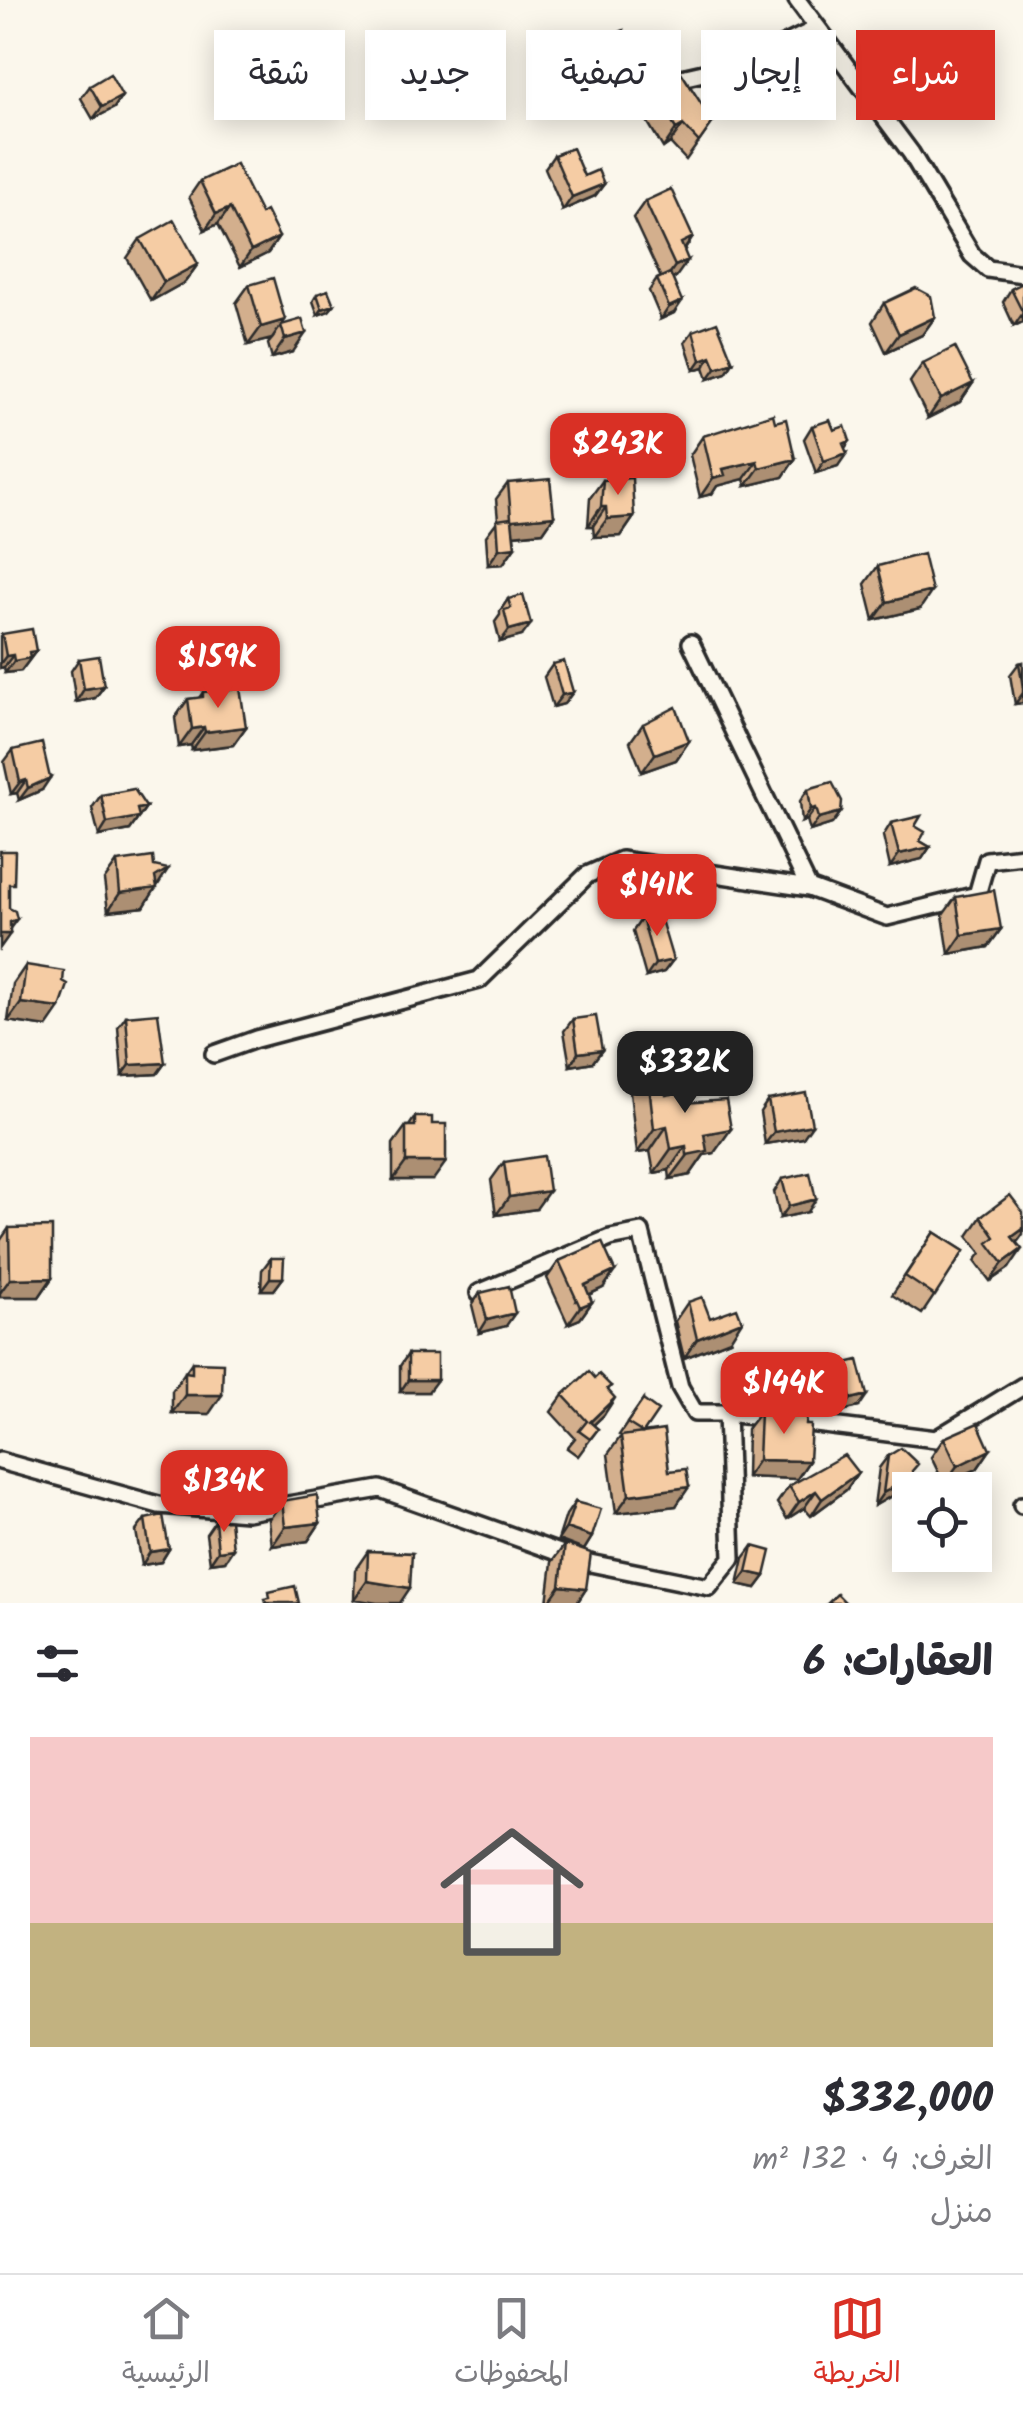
<!DOCTYPE html>
<html lang="ar">
<meta charset="utf-8">
<style>
:root{--surface:#fff;--page:#f2f2f3;--text:#2b2b33;--muted:#7c7c81;--line:#e1e1e2;--accent:#d93025}
body{margin:0;font-family:Kalam,"Playpen Sans Arabic",sans-serif;background:var(--page);color:var(--text);direction:rtl;height:100vh;display:flex;flex-direction:column;font-size:38px;white-space:nowrap}
*{box-sizing:border-box;margin:0}
p{font-size:32px;color:var(--muted)}
.icon{flex:none;width:55px;height:55px;fill:none;stroke:currentColor;stroke-width:2;stroke-linecap:round;stroke-linejoin:round}
.map{position:relative;height:1603px;overflow:hidden;direction:ltr}
.panel{display:flex;flex-direction:column;background:var(--surface);flex:1}
.panel>*{flex:none}
.guide{position:absolute;left:30px;top:30px;width:965px;height:90px;direction:rtl;display:flex;gap:20px}
.controls{position:absolute;left:892px;top:1472px;display:grid;gap:20px}
.controls a{display:grid;place-items:center;width:100px;height:100px;border-radius:0px;background:var(--surface);box-shadow:0 5px 25px #0003;font-size:50px}
.price{position:absolute;translate:-50% -85px;padding:0 22px;border-radius:20px;background:var(--accent);color:#fff;font-size:32px;line-height:65px;filter:drop-shadow(0 2px 5px #0008)}
.price::after{content:'';position:absolute;left:50%;top:60px;width:30px;height:22px;margin-left:-15px;background:inherit;clip-path:polygon(0 0,100% 0,50% 100%)}
.price.selected{background:#222;color:#fff}
ul{padding:0;list-style:none}
li{display:grid;align-content:center;gap:20px;height:530px;padding:0 30px}
li span{display:grid;place-items:center;height:310px;border-radius:0px;color:#555}
li>.icon{margin-inline-start:auto}
span .icon{width:180px;height:180px;fill:#fffc;stroke-width:1}
li b{font-size:42px}
h2{display:flex;justify-content:space-between;align-items:center;height:120px;padding:0 30px;font-size:42px}
.pill{padding:0 35px;border-radius:0px;background:var(--surface);box-shadow:0 5px 25px #0003;font-size:35px;line-height:90px}
.pill.selected{background:var(--accent);color:#fff}
.tab-bar{display:flex;justify-content:space-around;align-items:center;height:140px;border-top:2px solid var(--line);background:var(--surface);font-size:28px;color:var(--muted)}
.tab-bar a{display:grid;justify-items:center;gap:5px}
.tab-bar .selected{color:var(--accent)}
.map>svg:first-child{display:block}
.lines{fill:none;stroke-linecap:round;stroke-linejoin:round}
.minor-casing{stroke:#2b2b2b;stroke-width:22}
.minor{stroke:#fbf7ec;stroke-width:15}
.wall{fill:#d3af8d;stroke:#2b2b2b;stroke-width:2.5}
.shaded-wall{fill:#ac8f73;stroke:#2b2b2b;stroke-width:2.5}
.building{fill:#f5cca4;stroke:#2b2b2b;stroke-width:2.5}
</style>
<div class="map">
<svg width="1023" height="1603" viewBox="0 0 1023 1603">
<rect width="100%" height="100%" fill="#fbf7ec"/>
<filter id="ink" filterUnits="userSpaceOnUse"><feTurbulence type="fractalNoise" baseFrequency=".01" numOctaves="2"/><feDisplacementMap in="SourceGraphic" scale="20" xChannelSelector="R" yChannelSelector="G"/><feConvolveMatrix kernelMatrix="1 2 1 2 8 2 1 2 1" color-interpolation-filters="sRGB"/></filter>
<g filter="url(#ink)">
<g class="lines">
<defs>
<path id="minor" d="M797,0L911,153L972,255L988,269L1023,274
M677,79L747,63L818,28
M691,643L809,888L887,917L977,895L987,860L1023,856
M214,1054L256,1039L479,980L587,875L621,860L809,888
M479,1293L610,1238L641,1232L680,1387L695,1413H727L936,1439L1023,1386
M0,1461L159,1505L247,1512L380,1489L585,1562L709,1587L732,1558L727,1413
M1022,1505H1023"/>
</defs>
<use href="#minor" class="minor-casing"/>
<use href="#minor" class="minor"/>
</g>
<path class="wall" d="M589,47L640,62L627,81L592,98L576,66Z
M90,86L122,96L114,108L93,119L81,98Z
M655,88L713,122L686,160L670,143L663,148L647,121L649,118L642,107Z
M554,155L584,176L604,184L595,196L563,210L545,168Z
M200,181L279,237L268,253L240,267L218,224L205,230L189,197Z
M645,201L693,237L684,251L676,277L673,279L674,313L661,319L649,291L657,279L661,278L633,218Z
M140,239L198,264L185,282L151,301L127,258Z
M1023,283V322L1014,326L1003,302L1011,289Z
M249,285L285,320L281,325L293,352L272,358L268,344L272,339L248,345L236,303Z
M317,294L334,305L329,311L318,315L313,301Z
M884,303L935,317L922,335L886,352L872,322Z
M693,331L733,362L726,373L708,379L704,367L694,370L685,342Z
M923,363L973,383L960,402L928,418L910,382Z
M775,422L795,459L783,477L746,486L744,479L717,486L712,494L700,497L690,455L703,436Z
M812,426L834,430L850,441L845,448L838,466L816,473L804,439Z
M603,480L634,517L621,536L594,537L593,526H588L590,498Z
M508,483L554,516L543,532L514,535L515,547L503,564L488,565L486,536L498,520L496,499Z
M878,566L920,609L874,620L865,584Z
M508,599L522,636L500,642L495,622L500,615V611Z
M2,634L36,651L21,671L5,673L4,667L0,668V636Z
M79,659L104,686L95,698L76,702L71,671Z
M1023,662V703L1015,704L1010,675L1019,663Z
M553,664L573,692L564,704L553,707L544,677Z
M203,692L246,727L233,745L192,750L191,745L179,747L175,718L188,699L199,698Z
M643,724L689,741L676,760L642,772L630,742Z
M13,750L42,790L19,800L17,793L11,794L4,762Z
M808,789L841,812L832,824L810,831L807,820L802,822L800,801Z
M101,795L146,807L130,830L99,836L92,808Z
M891,823L915,826L920,841L930,847L922,859L890,867L883,836Z
M117,862L156,885L144,907L108,911L104,880Z
M956,897L1001,929L988,947L949,954L943,915Z
M642,918L673,960L664,972L646,977L633,931Z
M26,965L47,1027L8,1021L13,984Z
M126,1016L165,1063L157,1074L122,1076L118,1027Z
M573,1019L602,1050L593,1062L570,1066L564,1031Z
M647,1068L666,1095L685,1103L714,1153L704,1155L690,1175L670,1179L669,1170L654,1173L650,1151L637,1153L630,1092Z
M768,1100L803,1138L765,1144L760,1112Z
M415,1117L433,1180H393V1144L406,1126H409Z
M504,1162L536,1209L496,1215L491,1180Z
M782,1179L808,1212L780,1218L774,1192Z
M981,1217L1016,1242L1009,1268L990,1281L975,1261L981,1253L968,1236Z
M9,1228L52,1278L39,1297H0V1241Z
M934,1232L964,1251L922,1314L892,1295Z
M271,1258L283,1278L274,1290H261L262,1270Z
M559,1261L603,1288L589,1295L592,1302L580,1319L568,1324L547,1278Z
M480,1293L506,1326L479,1333L472,1305Z
M688,1302L710,1318L730,1340L684,1358L675,1321Z
M408,1354L428,1392H400V1366Z
M192,1362L209,1414L172,1413V1391Z
M842,1364L859,1407L842,1411L833,1376Z
M595,1378L611,1386L608,1390L604,1415L593,1425L598,1429L578,1456L567,1448L575,1438L551,1412L563,1395Z
M643,1400V1433L669,1471L676,1506L616,1513L608,1454L621,1436L619,1435Z
M760,1412L806,1425L809,1461L797,1479L746,1477L747,1429Z
M944,1438L990,1450L977,1469L944,1484L931,1457Z
M888,1456L912,1472L905,1488L874,1506L879,1468Z
M858,1473L846,1490L811,1516L804,1508L787,1519L777,1503L789,1486Z
M282,1501L320,1523L308,1541L272,1546L269,1520Z
M575,1502L592,1537L584,1550L558,1540L566,1515Z
M145,1519L169,1549L161,1562L142,1565L136,1531Z
M215,1521L225,1561L210,1563L206,1534Z
M565,1544L586,1589L577,1603H547L552,1562Z
M753,1546L765,1576L756,1588L738,1584L744,1558Z
M368,1551L412,1553L354,1599L355,1570Z"/>
<path class="shaded-wall" d="M640,62L627,81L592,98L605,79Z
M122,96L114,108L93,119L102,107Z
M683,125L670,143L663,148L676,129Z
M604,184L595,196L563,210L572,197Z
M230,208L218,224L205,230L216,214Z
M279,237L268,253L240,267L251,251Z
M693,237L681,254V243Z
M688,260L676,277L663,283L675,266Z
M198,264L185,282L151,301L164,282Z
M682,301L674,313L661,319L669,307Z
M334,305L329,311L318,315L322,309Z
M1023,313V322L1014,326Z
M935,317L922,335L886,352L899,334Z
M285,320L272,339L248,345L261,327Z
M306,333L293,352L272,358L285,339Z
M711,356L704,367L694,370L701,360Z
M733,362L726,373L708,379L716,368Z
M973,383L960,402L928,418L941,399Z
M847,453L838,466L816,473L824,461Z
M795,459L783,477L746,486L759,468Z
M757,461L744,479L717,486L712,494L700,497L713,478L723,469Z
M601,507H606L593,526H588Z
M554,516L543,532L501,536L512,520Z
M634,517L621,536L594,537L607,519Z
M515,547L503,564L488,565L499,549Z
M932,591L920,609L874,620L887,602Z
M531,624L522,636L500,642L509,630Z
M36,651L21,671L5,673L14,661L29,652Z
M13,655L4,667L0,668V664L6,656Z
M104,686L95,698L76,702L84,689Z
M573,692L564,704L553,707L562,695Z
M1023,693V703L1015,704Z
M204,727L191,745L179,747L192,729Z
M246,727L233,745L192,750L205,732Z
M689,741L676,760L642,772L655,754Z
M50,778L42,790L19,800L28,788Z
M26,780L17,793L11,794L20,782Z
M146,807L130,830L99,836L107,823L137,809Z
M816,808L807,820L802,822L811,809Z
M841,812L832,824L810,831L819,818Z
M930,847L922,859L890,867L899,854Z
M168,869L144,907L108,911L120,893Z
M17,919L6,934H10L0,948V934L10,922Z
M1001,929L988,947L949,954L962,935Z
M673,960L664,972L646,977L655,964Z
M21,1003L60,1008L47,1027L8,1021Z
M602,1050L593,1062L570,1066L578,1053Z
M165,1063L157,1074L122,1076L130,1065Z
M812,1125L803,1138L765,1144L774,1132Z
M667,1126L650,1151L637,1153L654,1129Z
M731,1129L714,1153L704,1155L690,1175L670,1179L704,1134Z
M686,1146L669,1170L654,1173L671,1149Z
M406,1162H446L433,1180H393Z
M549,1191L536,1209L496,1215L509,1197Z
M816,1199L808,1212L780,1218L789,1206Z
M1023,1229V1234L1018,1241L999,1255L1012,1237Z
M1022,1249L1009,1268L990,1281L1003,1263Z
M615,1271L603,1288L577,1300L585,1285Z
M52,1278L39,1297H0V1293L10,1279Z
M270,1278H283L274,1290H261Z
M592,1302L580,1319L568,1324L580,1307Z
M515,1313L506,1326L479,1333L487,1320Z
M742,1321L730,1340L684,1358L697,1339Z
M408,1380H437L428,1392H400Z
M185,1395H222L209,1414L172,1413Z
M867,1395L859,1407L842,1411L851,1399Z
M615,1398L604,1415L584,1434L590,1422Z
M990,1450L977,1469L944,1484L957,1466Z
M758,1460L809,1461L797,1479L746,1477Z
M858,1473L846,1490L811,1516L822,1499Z
M914,1475L905,1488L874,1506L883,1493Z
M689,1487L676,1506L616,1513L629,1495Z
M816,1491L804,1508L787,1519L799,1502Z
M320,1523L308,1541L272,1546L285,1527Z
M566,1528L592,1537L584,1550L558,1540Z
M169,1549L161,1562L142,1565L150,1552Z
M233,1549L225,1561L210,1563L218,1551Z
M747,1572L765,1576L756,1588L738,1584Z
M367,1581L410,1588L400,1603H377L354,1599Z
M560,1586L586,1589L577,1603H548Z"/>
<path class="building" d="M624,30L640,62L605,79L589,47Z
M681,72L713,122L699,142L683,125L676,129L660,103L663,101L655,88Z
M110,74L122,96L102,107L90,86Z
M572,148L584,176L598,170L604,184L572,197L554,155Z
M236,164L261,214L266,211L279,237L251,251L230,208L216,214L200,181Z
M671,189L693,237L681,243L688,260L675,266L645,201Z
M174,220L198,264L164,282L140,239Z
M670,273L682,301L669,307L657,279Z
M273,278L285,320L261,327L249,285Z
M1023,283V313L1011,289Z
M916,288L931,296L935,317L899,334L884,303Z
M328,290L334,305L322,309L317,294Z
M302,319L306,333L285,339L281,325Z
M717,322L733,362L716,368L711,356L701,360L693,331Z
M955,347L973,383L941,399L923,363Z
M773,414L775,422L786,419L795,459L759,468L757,461L723,469L725,475L713,478L703,436Z
M830,420L834,430L845,426L850,441L843,444L847,453L824,461L812,426Z
M632,478L634,517L607,519L606,507H601L603,480Z
M550,479L554,516L512,520L515,547L499,549L497,520L511,518L508,483Z
M923,554L932,591L887,602L878,566Z
M523,595L531,624L509,630L504,610L511,608L508,599Z
M32,629L36,651L29,652L30,658L14,661L13,655L6,656L2,634Z
M99,656L104,686L84,689L79,659Z
M564,661L573,692L562,695L553,664Z
M1023,662V688L1019,663Z
M240,688L246,727L205,732L204,727L192,729L188,699L203,697V692Z
M676,707L689,741L655,754L643,724Z
M42,743L50,778L28,788L26,780L20,782L13,750Z
M832,782L842,801L841,812L819,818L816,808L811,809L808,789Z
M134,789L146,807L137,809L139,817L107,823L101,795Z
M921,816L915,826L925,832L920,841L930,847L899,854L891,823Z
M0,851H15L14,884H9V908L15,911L17,919L10,922V934H0Z
M153,857L154,866L168,869L155,877L157,888L120,893L117,862Z
M994,890L1001,929L962,935L956,897Z
M659,913L673,960L655,964L642,918Z
M26,965L64,971L63,982L68,985L60,1008L21,1003Z
M158,1013L165,1063L130,1065L126,1016Z
M596,1016L602,1050L578,1053L573,1019Z
M661,1065L666,1095L683,1092L685,1103L726,1100L731,1129L704,1134L707,1151L687,1155L686,1146L671,1149L667,1126L654,1129L647,1068Z
M806,1093L812,1125L774,1132L768,1100Z
M415,1117H432V1124H446V1162H406V1126H415Z
M544,1156L549,1191L509,1197L504,1162Z
M810,1173L816,1199L789,1206L782,1179Z
M1010,1195L1023,1212V1229L1012,1237L1022,1249L1003,1263L988,1243L995,1237L981,1217Z
M52,1227V1278L10,1279L9,1228Z
M934,1232L964,1251L935,1296L905,1276Z
M602,1242L615,1271L585,1285L592,1302L580,1307L559,1261Z
M271,1258H284L283,1278H270Z
M509,1286L515,1313L487,1320L480,1293Z
M702,1297L710,1318L737,1308L742,1321L697,1339L688,1302Z
M408,1354H437V1380H408Z
M858,1360L867,1395L851,1399L842,1364Z
M192,1362L223,1363L222,1395H185V1372L192,1373Z
M589,1371L595,1378L599,1374L611,1386L607,1389L615,1398L590,1422L598,1429L590,1439L579,1431L587,1421L563,1395Z
M643,1400L658,1411L643,1433L627,1423Z
M760,1412L807,1415L806,1425H811L809,1461L758,1460Z
M978,1423L990,1450L957,1466L944,1438Z
M664,1430L669,1471L686,1469L689,1487L629,1495L621,1436Z
M901,1448L918,1464L912,1471L914,1475L883,1493L888,1456Z
M844,1455L858,1473L822,1499L816,1491L799,1502L789,1486Z
M317,1495L320,1523L285,1527L282,1501Z
M575,1502L601,1509L592,1537L566,1528Z
M163,1515L169,1549L150,1552L145,1519Z
M230,1520L233,1549L218,1551L215,1521Z
M565,1544L591,1553L586,1589L560,1586Z
M753,1546L771,1551L765,1576L747,1572Z
M368,1551L412,1553L410,1588L367,1581Z
M295,1586L299,1603H266L265,1599L270,1598L269,1592Z
M837,1594L846,1603H828Z"/>
</g>
</svg>
<div class="controls">
<a><svg class="icon" aria-label="locate" viewBox="0 0 24 24"><circle cx="12" cy="12" r="6"/><path d="M12 2v4M12 18v4M2 12h4M18 12h4"/></svg></a>
</div>
<b class="price" style="left:618px;top:498px">$243K</b>
<b class="price" style="left:218px;top:711px">$159K</b>
<b class="price" style="left:657px;top:939px">$141K</b>
<b class="price selected" style="left:685px;top:1116px">$332K</b>
<b class="price" style="left:784px;top:1437px">$144K</b>
<b class="price" style="left:224px;top:1535px">$134K</b>
<div class="guide">
<a class="pill selected">شراء</a>
<a class="pill">إيجار</a>
<a class="pill">تصفية</a>
<a class="pill">جديد</a>
<a class="pill">شقة</a>
</div>
</div>
<section class="panel">
<h2>العقارات: 6<svg class="icon" aria-label="filters" viewBox="0 0 24 24"><path d="M4 7h16M4 17h16"/><circle cx="9" cy="7" r="2"/><circle cx="15" cy="17" r="2"/></svg></h2>
<ul>
<li><span style="background:linear-gradient(#f6c9c9 60%,#c2b280 0)"><svg class="icon" aria-label="home" viewBox="0 0 24 24"><path d="M3 11l9-7 9 7M6 9v11h12V9"/></svg></span><div><b>$332,000</b><p>الغرف: 4 · 132 m²</p><p>منزل</p></div></li>
</ul>
</section>
<nav class="tab-bar">
<a class="selected"><svg class="icon" aria-label="map" viewBox="0 0 24 24"><path d="M3 6l6-2 6 2 6-2v14l-6 2-6-2-6 2zM9 4v14M15 6v14"/></svg>الخريطة</a>
<a><svg class="icon" aria-label="saved" viewBox="0 0 24 24"><path d="M7 4h10v16l-5-4-5 4z"/></svg>المحفوظات</a>
<a><svg class="icon" aria-label="home" viewBox="0 0 24 24"><path d="M3 11l9-7 9 7M6 9v11h12V9"/></svg>الرئيسية</a>
</nav>
